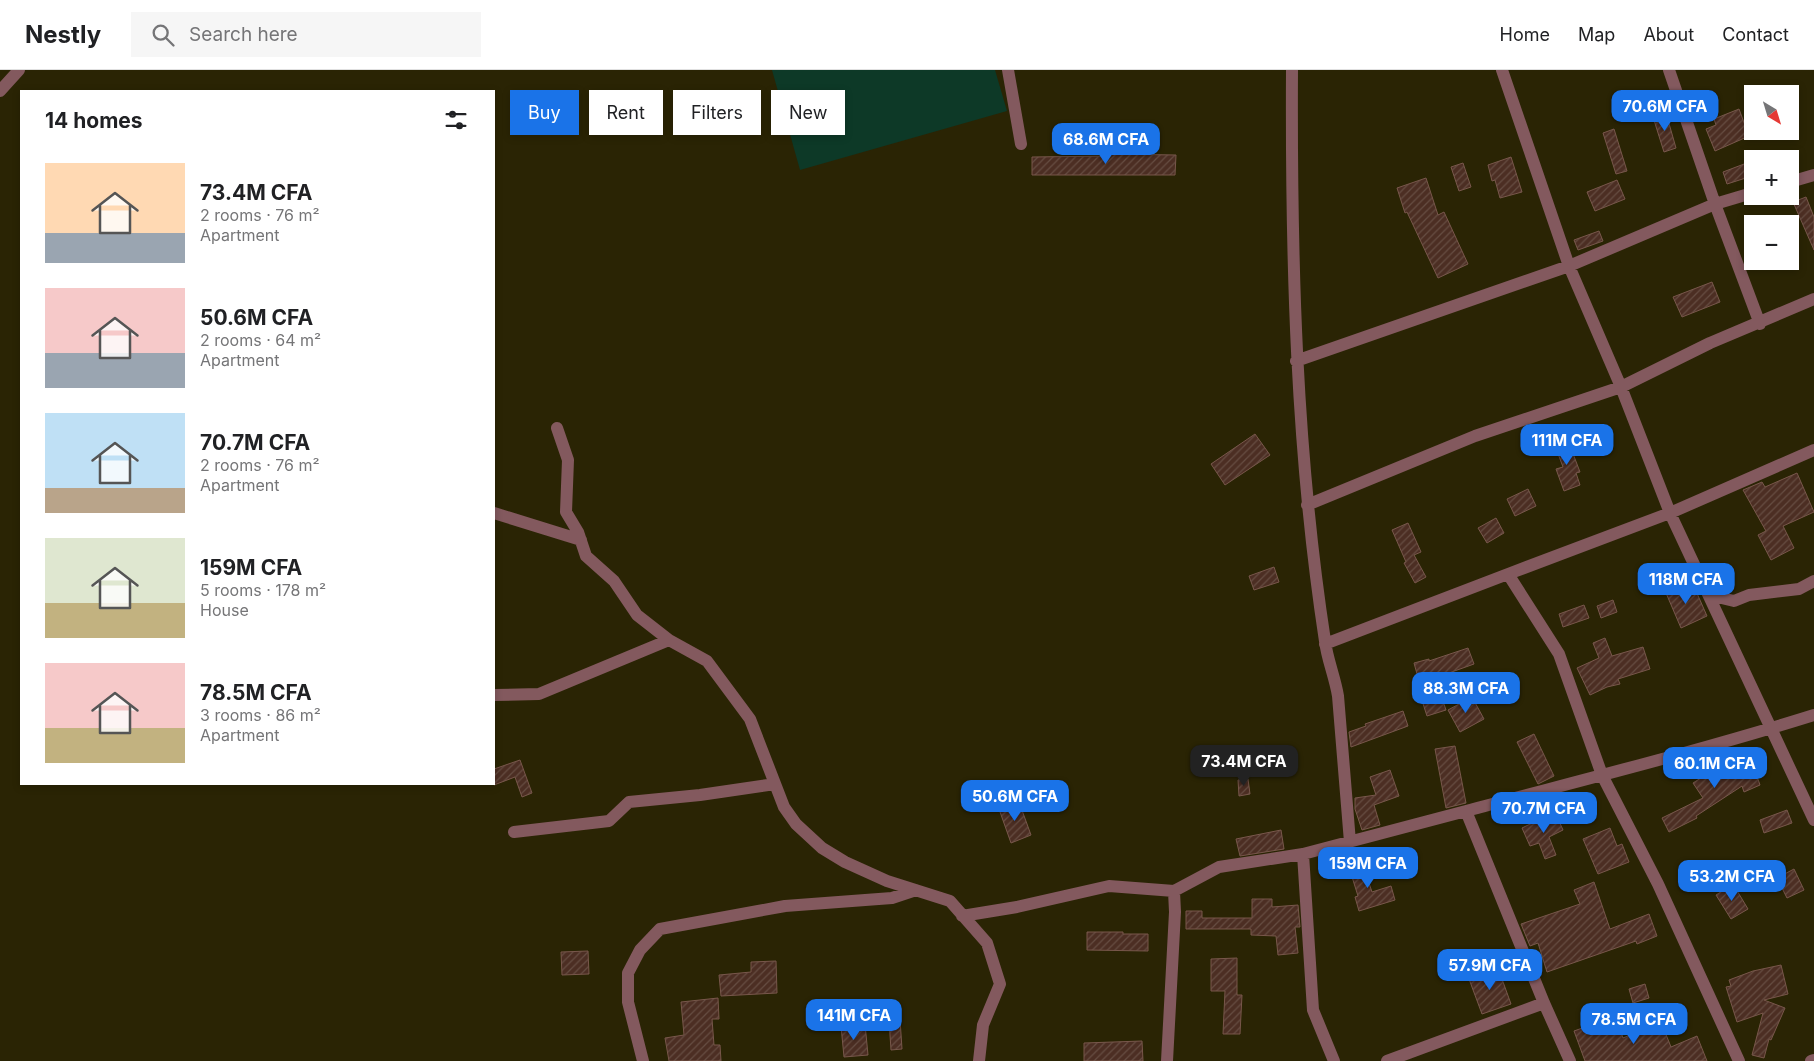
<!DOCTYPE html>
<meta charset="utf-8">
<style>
:root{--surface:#fff;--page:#f6f6f6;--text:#202124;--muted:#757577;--line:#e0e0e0;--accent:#1a73e8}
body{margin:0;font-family:Inter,sans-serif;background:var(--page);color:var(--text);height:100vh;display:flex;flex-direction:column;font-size:19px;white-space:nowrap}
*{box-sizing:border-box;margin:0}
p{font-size:16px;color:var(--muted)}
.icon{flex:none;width:28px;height:28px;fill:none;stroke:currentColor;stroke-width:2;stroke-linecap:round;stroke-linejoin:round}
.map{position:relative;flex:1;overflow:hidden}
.sheet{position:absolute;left:20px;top:20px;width:475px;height:695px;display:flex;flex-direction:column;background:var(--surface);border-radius:0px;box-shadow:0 2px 8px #0003}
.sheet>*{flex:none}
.banner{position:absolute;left:510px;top:20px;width:475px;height:45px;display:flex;gap:10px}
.needle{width:32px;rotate:142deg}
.buttons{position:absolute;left:1744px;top:15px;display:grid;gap:10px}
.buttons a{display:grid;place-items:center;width:55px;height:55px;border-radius:0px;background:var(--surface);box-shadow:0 2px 8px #0003;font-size:25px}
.price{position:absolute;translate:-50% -42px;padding:0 11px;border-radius:10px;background:var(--accent);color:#fff;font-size:16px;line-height:32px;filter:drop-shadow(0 1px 2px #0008)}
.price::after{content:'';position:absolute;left:50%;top:30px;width:15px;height:11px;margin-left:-8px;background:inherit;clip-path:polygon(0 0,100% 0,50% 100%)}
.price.current{background:#222;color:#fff}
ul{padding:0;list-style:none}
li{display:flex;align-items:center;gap:15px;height:125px;padding:0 25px}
li span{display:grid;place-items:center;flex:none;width:140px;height:100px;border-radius:0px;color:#555}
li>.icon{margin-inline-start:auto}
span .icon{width:60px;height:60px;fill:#fffc;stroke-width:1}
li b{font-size:21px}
h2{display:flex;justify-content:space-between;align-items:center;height:60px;padding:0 25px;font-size:21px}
.tag{padding:0 18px;border-radius:0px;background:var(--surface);box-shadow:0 2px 8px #0003;font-size:18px;line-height:45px}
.tag.current{background:var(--accent);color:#fff}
header{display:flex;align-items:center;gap:30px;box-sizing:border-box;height:70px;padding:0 25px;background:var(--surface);border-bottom:1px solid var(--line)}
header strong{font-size:24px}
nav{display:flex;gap:28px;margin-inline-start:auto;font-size:18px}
.search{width:350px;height:45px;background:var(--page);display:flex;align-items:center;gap:12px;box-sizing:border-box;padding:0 18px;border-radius:0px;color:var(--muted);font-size:19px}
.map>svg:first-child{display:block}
.garden{fill:#0d3927}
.building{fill:url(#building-hatch);stroke:#78574b}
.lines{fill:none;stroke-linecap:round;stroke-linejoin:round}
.street{stroke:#83595e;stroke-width:12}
</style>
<header>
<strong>Nestly</strong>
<div class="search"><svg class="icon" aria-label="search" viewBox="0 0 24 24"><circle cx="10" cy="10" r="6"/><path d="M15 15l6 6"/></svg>Search here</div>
<nav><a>Home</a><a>Map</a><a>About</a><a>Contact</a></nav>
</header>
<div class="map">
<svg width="1814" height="991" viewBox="0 0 1814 991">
<defs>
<pattern id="building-hatch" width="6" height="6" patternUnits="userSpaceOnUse" patternTransform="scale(1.25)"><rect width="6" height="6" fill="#4c2e23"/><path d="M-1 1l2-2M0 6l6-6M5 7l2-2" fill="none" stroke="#664d42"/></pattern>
</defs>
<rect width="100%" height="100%" fill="#2a2404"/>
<path class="garden" d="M772,0H995L1007,41L800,100Z"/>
<path class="building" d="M1739,39L1749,66L1715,81L1706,59L1716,55L1714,49Z
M1666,43L1676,78L1664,82L1653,47Z
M1614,59L1627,101L1616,104L1603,63Z
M1110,84L1176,85L1175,105H1032V87L1110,86Z
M1511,87L1522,122L1500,128L1495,110L1492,111L1488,95Z
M1752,91V106L1727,114L1723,102Z
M1463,93L1471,117L1459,121L1451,97Z
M1426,108L1438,145L1444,142L1468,194L1438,208L1407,142L1405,143L1397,118Z
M1617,110L1625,129L1595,141L1587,122Z
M1806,127L1814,147V180L1793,132Z
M1599,161L1603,171L1578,180L1574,170Z
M1712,212L1720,232L1682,247L1673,227Z
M1255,364L1270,385L1225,415L1211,394Z
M1567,368L1580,402L1576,403L1580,415L1564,421L1556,399L1563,397L1554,373Z
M1797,403L1814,442L1783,456L1794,478L1771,490L1758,465L1766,461L1743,420L1762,412L1765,417Z
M1528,419L1536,436L1515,446L1507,429Z
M1496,448L1504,463L1487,473L1478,458Z
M1408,453L1421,482L1414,485L1426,507L1415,513L1404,493L1406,492L1392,460Z
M1274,497L1279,512L1254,520L1249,506Z
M1692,512L1707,546L1681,558L1666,523Z
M1613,530L1617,542L1601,548L1597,536Z
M1584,535L1589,548L1563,557L1559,544Z
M1605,568L1612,586L1643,577L1650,599L1618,609L1620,614L1607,617L1590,625L1577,598L1599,588L1593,573Z
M1468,578L1474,594L1435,608L1446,640L1427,646L1416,612L1419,611L1414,593L1429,589V591Z
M1472,627L1484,649L1460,662L1448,640Z
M1403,641L1408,656L1351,677L1349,662L1366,656L1365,654Z
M1534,664L1554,706L1538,714L1517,672Z
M1455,676L1466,733L1446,738L1435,679Z
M1736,680L1747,700L1754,698L1760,715L1744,722L1742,716L1696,746L1697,748L1669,762L1662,748L1703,728L1693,713L1721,695L1718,690Z
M520,690L532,723L522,727L515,707L494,715V699Z
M1390,700L1399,726L1374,735L1380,755L1362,760L1355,739V728L1376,725L1370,707Z
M1248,709L1250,724L1239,726L1238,710Z
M1019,732L1031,765L1011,773L999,739Z
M1787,740L1792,753L1764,763L1760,750Z
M1555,742L1563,760L1549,767L1556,785L1545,789L1539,773L1530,776L1522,758Z
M1610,758L1617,776L1622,774L1629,792L1598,804L1583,769Z
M1281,760L1284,779L1240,786L1236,769Z
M1361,789L1372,822L1391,816L1395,830L1359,841L1355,827L1358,826L1348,794Z
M1794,799L1804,820L1787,828L1777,808Z
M1594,812L1610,859L1649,844L1657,866L1637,874L1636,871L1547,902L1538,873L1530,876L1521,854L1580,834L1574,820Z
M1733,814L1748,839L1731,849L1716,825Z
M1252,829H1272V837L1298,835L1300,857H1295L1298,883L1278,885L1276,866L1251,865V859H1186V841H1202V848H1252Z
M1087,862H1123V864H1148V881L1087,880Z
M588,881L589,904L562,905L561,882Z
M1237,888V925H1242L1240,964H1223L1225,921H1211V889Z
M776,891L777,923L721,926L719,905L751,902V892Z
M1781,895L1788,924L1764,930L1785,938L1771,970L1769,969L1764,988L1752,985L1763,943L1737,952L1726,917L1731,916L1729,910L1753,901Z
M1498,898L1511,934L1482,944L1469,909Z
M1645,914L1649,928L1633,933L1629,919Z
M718,928L719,949H712L714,975H720L721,991H669L665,968L684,965L681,932Z
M1616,946L1623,968L1661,952L1671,977L1697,966L1707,991H1585L1574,961Z
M900,949L902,979L891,980L889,950Z
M865,954L868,985L844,987L841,956Z
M1142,971L1143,991H1084V973Z"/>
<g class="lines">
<path class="street" d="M1008,0L1021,74
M1292,0C1291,191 1296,382 1325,571C1327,589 1335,607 1338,626L1350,772
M1502,0L1569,196L1621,317L1670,443L1814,750
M1669,0L1715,134L1760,254
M0,21L19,0
M1790,112L1814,105
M1296,291L1569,196L1715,134L1752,123
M557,358L568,390L566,442L578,462L586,486L614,511L637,545L669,570L707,591L750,649L784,737L796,754L822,778L845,792L887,811L950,831L987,873L1000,914L983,955L979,991
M1307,435L1475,366L1621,317L1710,273L1814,229
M494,443L581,470
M1709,525L1734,531L1749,525L1799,519L1814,511
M1325,574L1508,504
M494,625L539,624L669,570
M1466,741C1582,710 1699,681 1814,645
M514,762L609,751L629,732L700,725L775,714
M1303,784L1313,940L1334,991
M962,846L1017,837L1109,816L1174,821L1219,797L1303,784L1466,741L1544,933L1570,991
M643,991L628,932V903L640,880L660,859L785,836L892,828L916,820
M1167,991L1175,842L1174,821
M1387,991L1544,933
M1739,991L1658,814L1602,705L1559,584L1508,504L1670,443L1814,380
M1811,991L1814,990"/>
</g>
</svg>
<div class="buttons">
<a><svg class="needle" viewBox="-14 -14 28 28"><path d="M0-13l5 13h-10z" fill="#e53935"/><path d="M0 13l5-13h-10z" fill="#757577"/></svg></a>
<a>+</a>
<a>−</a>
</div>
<b class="price" style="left:1665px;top:62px">70.6M CFA</b>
<b class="price" style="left:1106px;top:95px">68.6M CFA</b>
<b class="price" style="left:1567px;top:396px">111M CFA</b>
<b class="price" style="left:1686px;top:535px">118M CFA</b>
<b class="price" style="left:1466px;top:644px">88.3M CFA</b>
<b class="price current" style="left:1244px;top:717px">73.4M CFA</b>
<b class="price" style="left:1715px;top:719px">60.1M CFA</b>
<b class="price" style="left:1015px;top:752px">50.6M CFA</b>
<b class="price" style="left:1544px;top:764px">70.7M CFA</b>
<b class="price" style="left:1368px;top:819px">159M CFA</b>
<b class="price" style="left:1732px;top:832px">53.2M CFA</b>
<b class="price" style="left:1490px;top:921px">57.9M CFA</b>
<b class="price" style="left:854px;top:971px">141M CFA</b>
<b class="price" style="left:1634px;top:975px">78.5M CFA</b>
<div class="banner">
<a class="tag current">Buy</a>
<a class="tag">Rent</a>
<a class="tag">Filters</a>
<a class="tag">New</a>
</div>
<section class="sheet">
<h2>14 homes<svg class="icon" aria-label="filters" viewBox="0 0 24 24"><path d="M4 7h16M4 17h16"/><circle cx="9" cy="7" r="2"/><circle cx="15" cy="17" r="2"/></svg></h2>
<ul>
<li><span style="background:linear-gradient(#ffd9b3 70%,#9aa5b1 0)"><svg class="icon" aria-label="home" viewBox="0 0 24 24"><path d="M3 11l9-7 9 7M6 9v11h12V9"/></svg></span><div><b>73.4M CFA</b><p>2 rooms · 76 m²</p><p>Apartment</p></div></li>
<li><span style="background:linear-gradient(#f6c9c9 65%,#9aa5b1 0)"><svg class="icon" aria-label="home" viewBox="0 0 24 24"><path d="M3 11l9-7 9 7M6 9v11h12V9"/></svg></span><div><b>50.6M CFA</b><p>2 rooms · 64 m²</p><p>Apartment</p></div></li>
<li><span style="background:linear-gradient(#bfe0f5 75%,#b9a48a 0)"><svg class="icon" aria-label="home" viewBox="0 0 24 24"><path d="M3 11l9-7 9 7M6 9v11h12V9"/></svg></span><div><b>70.7M CFA</b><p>2 rooms · 76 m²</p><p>Apartment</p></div></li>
<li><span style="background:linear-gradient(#dfe7d0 65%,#c2b280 0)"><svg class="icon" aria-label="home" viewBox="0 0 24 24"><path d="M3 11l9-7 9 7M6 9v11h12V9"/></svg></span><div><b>159M CFA</b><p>5 rooms · 178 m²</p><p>House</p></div></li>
<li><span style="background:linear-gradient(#f6c9c9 65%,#c2b280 0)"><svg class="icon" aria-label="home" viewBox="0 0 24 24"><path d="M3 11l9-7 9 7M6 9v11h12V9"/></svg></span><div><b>78.5M CFA</b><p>3 rooms · 86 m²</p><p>Apartment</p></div></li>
</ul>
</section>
</div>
